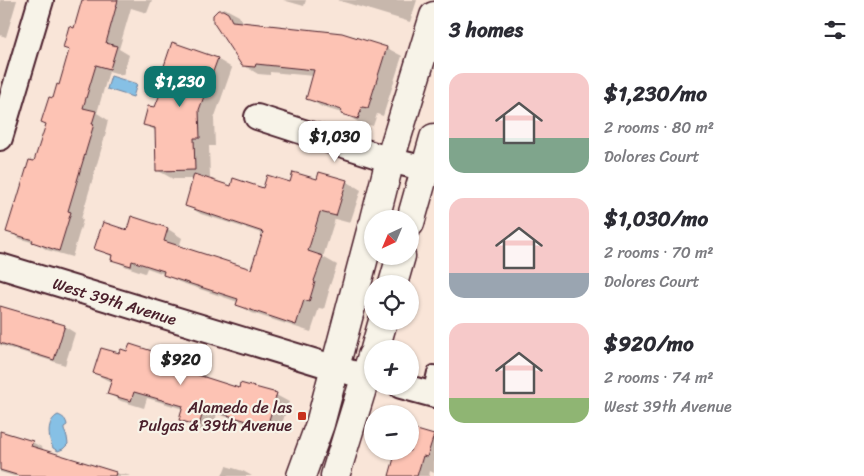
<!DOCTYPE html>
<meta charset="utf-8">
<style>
:root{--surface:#fff;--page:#f2f2f3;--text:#2b2b33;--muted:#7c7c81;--accent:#0f766e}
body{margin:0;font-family:Sriracha,sans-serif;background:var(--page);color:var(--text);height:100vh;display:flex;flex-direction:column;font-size:19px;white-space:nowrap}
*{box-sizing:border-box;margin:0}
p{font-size:16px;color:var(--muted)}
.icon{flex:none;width:28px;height:28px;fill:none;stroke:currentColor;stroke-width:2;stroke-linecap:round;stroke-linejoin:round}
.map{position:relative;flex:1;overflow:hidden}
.side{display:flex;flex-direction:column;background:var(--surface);width:430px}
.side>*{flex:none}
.needle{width:32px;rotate:224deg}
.controls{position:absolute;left:364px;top:210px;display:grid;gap:10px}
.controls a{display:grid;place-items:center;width:55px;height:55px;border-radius:50%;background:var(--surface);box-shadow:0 1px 4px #0004;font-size:25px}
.price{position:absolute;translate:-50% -42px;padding:0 11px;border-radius:10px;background:#fff;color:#222;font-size:16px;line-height:32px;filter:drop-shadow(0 1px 2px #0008)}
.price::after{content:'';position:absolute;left:50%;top:30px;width:15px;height:11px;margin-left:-8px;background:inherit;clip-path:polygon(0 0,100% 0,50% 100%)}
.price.selected{background:var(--accent);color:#fff}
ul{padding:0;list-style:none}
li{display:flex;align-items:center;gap:15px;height:125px;padding:0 15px}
li span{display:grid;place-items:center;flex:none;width:140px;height:100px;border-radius:15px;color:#555}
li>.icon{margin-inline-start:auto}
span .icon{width:60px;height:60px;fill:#fffc;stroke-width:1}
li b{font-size:21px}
h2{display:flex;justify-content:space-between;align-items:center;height:60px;padding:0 15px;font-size:21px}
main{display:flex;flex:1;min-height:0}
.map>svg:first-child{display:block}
.water{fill:#86c0e5;stroke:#6e809b}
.shadow{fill:#0003}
.building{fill:#fdc3b4;stroke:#4a1f2b}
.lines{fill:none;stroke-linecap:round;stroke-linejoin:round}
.lane-casing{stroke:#4a1f2b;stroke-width:16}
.street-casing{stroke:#4a1f2b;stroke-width:28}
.secondary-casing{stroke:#4a1f2b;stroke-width:31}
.lane{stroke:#f7f3e8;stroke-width:12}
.street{stroke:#f7f3e8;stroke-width:24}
.secondary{stroke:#f7f3e8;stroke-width:28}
.poi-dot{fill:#c8321e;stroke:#f7f3e8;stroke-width:2}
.labels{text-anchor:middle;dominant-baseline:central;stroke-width:4.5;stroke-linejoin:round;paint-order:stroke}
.street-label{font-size:16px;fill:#4a1f2b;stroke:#f7f3e8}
.poi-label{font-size:16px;fill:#4a1f2b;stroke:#f7f3e8;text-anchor:end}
</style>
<main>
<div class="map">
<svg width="434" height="476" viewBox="0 0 434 476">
<rect width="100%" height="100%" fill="#f9e5d8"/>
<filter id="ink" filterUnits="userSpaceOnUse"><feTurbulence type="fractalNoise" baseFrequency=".02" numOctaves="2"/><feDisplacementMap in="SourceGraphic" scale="10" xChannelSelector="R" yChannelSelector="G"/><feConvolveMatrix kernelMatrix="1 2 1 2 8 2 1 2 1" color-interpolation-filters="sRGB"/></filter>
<g filter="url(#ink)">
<path class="water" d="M111,76L137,84L133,97L107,89Z
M58,415C63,417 66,419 67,425L64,427V430L67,437L68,444L63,449L58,451L53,448C48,438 46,421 58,415Z"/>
<path class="shadow" d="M0,0H17L6,37L0,35Z
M84,0H152L147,13L131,8L119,49L129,55L123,75L109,71L97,113L108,120L105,132L106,133L81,219L83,220L72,257L47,250L38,244L21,239L7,231L35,163L53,100L59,86L70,51L64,47L74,29Z
M283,0H306L304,6Z
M337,0H417L410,22Z
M224,8L239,16L243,24L387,48L402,56L383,116L377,114L373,126L358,122L345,114L322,107L307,98L314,76L270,72V75L258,74L243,65L213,20L216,13Z
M217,59L232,68L214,119L215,146H209L210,178L204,179L232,188L264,189L291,183L317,180L346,181L361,190L350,223L335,219L323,257L337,265L328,291H329L324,309L319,308L311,332L252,313L237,304L238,302L179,282L164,274L147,268L145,273L127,267L112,259L113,257L96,248L127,232L132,218L168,229L182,238L179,247L252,271L264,234L201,214L186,205L194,179H173L157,170L156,131L145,124L156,109L171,69L165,66Z
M0,307L64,326L75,333L65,365L0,345Z
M120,355L176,360L189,367L188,369L196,371L208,378V379L240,389L276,395L289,402L279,433L217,414L211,433L192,427L180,419L183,409L147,398L144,408L121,401L109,394L112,382L107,380L94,373Z
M410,429L434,436V473L430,471L429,476H390L410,451Z
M0,433L32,442L43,448L42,451L123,475V474L131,476H14L0,472Z
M226,466L243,471L252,476H222Z"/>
<path class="building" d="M82,0H118L106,43L117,46L110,69L96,65L83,108L96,111L92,124H94L68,211L71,212L59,251L32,242L33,240L6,232L15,203H16L29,160L34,161L46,124L41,122L49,97L53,98L57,84L59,85L69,50L63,48L69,26L74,28Z
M218,10H223L228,13L232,21L342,33L387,47L368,108L362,107L358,119L341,114L342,110L306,99L314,70L256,64L255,67L242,66L213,22V15Z
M172,42L218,58L199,110L200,138H194L195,170L156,171L155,128L143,125L148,106L155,107L170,68L164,66Z
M293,172L317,179L319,172L347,180L336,216L320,212L308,251L323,256L314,281L315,282L309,302L304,300L296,325L236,305L238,299L163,275L164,271L132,261L131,266L111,260L112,255L94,249L103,222L127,230L131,216L168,228L164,241L251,269L263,232L185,206L194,174L231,186L233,178L263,188L267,175L290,182Z
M0,306L65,325L54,360L0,343Z
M130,344L177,359L176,363L196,370L195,374L239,388L240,383L277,393L267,427L204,408L199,426L179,420L183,406L134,392L131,401L107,394L112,379L93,373L101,348L119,353L121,349L127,351Z
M410,428L434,435L427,457L423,456L417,476H389L396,451H410Z
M0,431L33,441L31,446L116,472L115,476H20L0,470Z"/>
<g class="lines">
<defs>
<path id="lane" d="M429,394L434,372"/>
<g id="street">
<path d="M257,117L390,160L425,169"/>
<path d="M0,138L41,0"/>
<path id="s1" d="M0,266L372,379"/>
<path d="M401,386L434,395"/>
</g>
<path id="secondary" d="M375,219L390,160L434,16
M410,223L434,138
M393,284L401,256
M375,349L383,321
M301,476L320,424L372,227
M335,476L372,356"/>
</defs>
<use href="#lane" class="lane-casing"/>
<use href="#street" class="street-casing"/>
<use href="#secondary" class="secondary-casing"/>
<use href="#lane" class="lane"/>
<use href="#street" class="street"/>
<use href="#secondary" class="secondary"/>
</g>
</g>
<rect class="poi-dot" x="297" y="411" width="10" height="10" rx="2.5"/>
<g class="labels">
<g class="street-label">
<text stroke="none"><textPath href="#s1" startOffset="120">West 39th Avenue</textPath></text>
</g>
<g class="poi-label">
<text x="292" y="407">Alameda de las<tspan x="292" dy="18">Pulgas &amp; 39th Avenue</tspan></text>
</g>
</g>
</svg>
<div class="controls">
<a><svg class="needle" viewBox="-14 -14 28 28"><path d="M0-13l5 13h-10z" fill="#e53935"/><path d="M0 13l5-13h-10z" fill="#7c7c81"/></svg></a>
<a><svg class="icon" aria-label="locate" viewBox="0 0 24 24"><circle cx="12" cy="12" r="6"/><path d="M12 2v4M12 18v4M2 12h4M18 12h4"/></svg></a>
<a>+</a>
<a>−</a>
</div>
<b class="price selected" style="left:180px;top:108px">$1,230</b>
<b class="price" style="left:335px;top:163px">$1,030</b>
<b class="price" style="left:181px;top:386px">$920</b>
</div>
<section class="side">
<h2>3 homes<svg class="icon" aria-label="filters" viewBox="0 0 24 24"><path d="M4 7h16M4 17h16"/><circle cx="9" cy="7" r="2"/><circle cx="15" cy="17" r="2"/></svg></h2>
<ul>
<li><span style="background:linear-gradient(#f6c9c9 65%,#7fa58c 0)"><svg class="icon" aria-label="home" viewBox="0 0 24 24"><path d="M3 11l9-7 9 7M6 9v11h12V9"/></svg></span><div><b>$1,230/mo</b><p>2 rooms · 80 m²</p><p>Dolores Court</p></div></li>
<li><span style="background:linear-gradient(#f6c9c9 75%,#9aa5b1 0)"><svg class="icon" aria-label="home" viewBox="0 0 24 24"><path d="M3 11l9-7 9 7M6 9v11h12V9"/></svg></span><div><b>$1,030/mo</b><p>2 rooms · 70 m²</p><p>Dolores Court</p></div></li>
<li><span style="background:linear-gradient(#f6c9c9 75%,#8fb573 0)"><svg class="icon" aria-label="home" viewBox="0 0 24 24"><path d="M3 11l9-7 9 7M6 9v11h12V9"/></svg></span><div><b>$920/mo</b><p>2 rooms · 74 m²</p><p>West 39th Avenue</p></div></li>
</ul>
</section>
</main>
